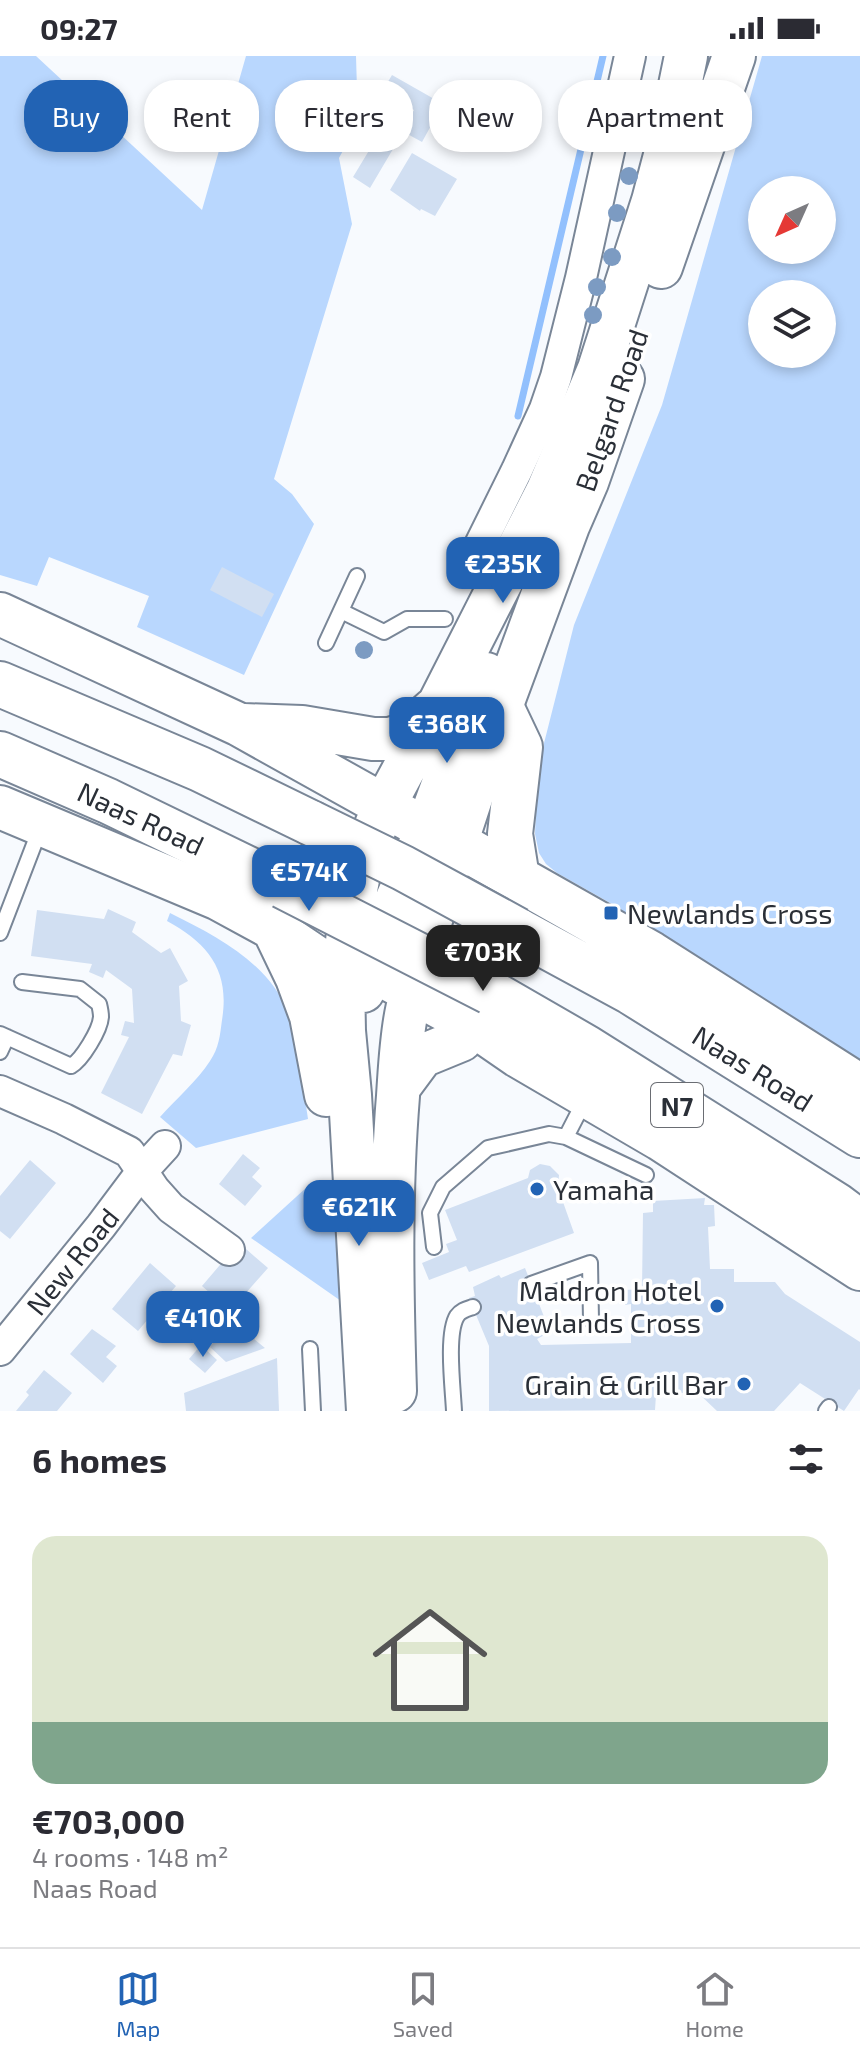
<!DOCTYPE html>
<meta charset="utf-8">
<style>
:root{--surface:#fff;--page:#f7f7f7;--text:#2b2b33;--muted:#7c7c81;--line:#e1e1e2;--accent:#2263b4}
body{margin:0;font-family:"Exo 2",sans-serif;background:var(--page);color:var(--text);height:100vh;display:flex;flex-direction:column;font-size:30px;white-space:nowrap}
*{box-sizing:border-box;margin:0}
p{font-size:26px;color:var(--muted)}
.icon{flex:none;width:44px;height:44px;fill:none;stroke:currentColor;stroke-width:2;stroke-linecap:round;stroke-linejoin:round}
.map{position:relative;height:1355px;overflow:hidden}
.drawer{display:flex;flex-direction:column;background:var(--surface);flex:1}
.drawer>*{flex:none}
.top-card{position:absolute;left:24px;top:24px;width:812px;height:72px;display:flex;gap:16px}
.needle{width:52px;rotate:225deg}
.buttons{position:absolute;left:748px;top:120px;display:grid;gap:16px}
.buttons a{display:grid;place-items:center;width:88px;height:88px;border-radius:50%;background:var(--surface);box-shadow:0 4px 12px #0003;font-size:40px}
.price{position:absolute;translate:-50% -68px;padding:0 18px;border-radius:16px;background:var(--accent);color:#fff;font-size:26px;line-height:52px;filter:drop-shadow(0 2px 4px #0008)}
.price::after{content:'';position:absolute;left:50%;top:48px;width:24px;height:18px;margin-left:-12px;background:inherit;clip-path:polygon(0 0,100% 0,50% 100%)}
.price.active{background:#222;color:#fff}
ul{padding:0;list-style:none}
li{display:grid;align-content:center;gap:16px;height:424px;padding:0 32px}
li+li{border-top:2px solid var(--line)}
li span{display:grid;place-items:center;height:248px;border-radius:24px;color:#555}
li>.icon{margin-inline-start:auto}
span .icon{width:144px;height:144px;fill:#fffc;stroke-width:1}
li b{font-size:34px}
h2{display:flex;justify-content:space-between;align-items:center;height:96px;padding:0 32px;font-size:34px}
.tag{padding:0 28px;border-radius:32px;background:var(--surface);box-shadow:0 4px 12px #0003;font-size:28px;line-height:72px}
.tag.active{background:var(--accent);color:#fff}
.status{display:flex;justify-content:space-between;align-items:center;height:56px;padding:0 40px;background:var(--surface);direction:ltr}
.status svg{height:22px;fill:currentColor}
.dock{display:flex;justify-content:space-around;align-items:center;height:112px;border-top:2px solid var(--line);background:var(--surface);font-size:22px;color:var(--muted)}
.dock a{display:grid;justify-items:center;gap:4px}
.dock .active{color:var(--accent)}
.map>svg:first-child{display:block}
.green{fill:#b9d7fe;fill-rule:evenodd}
.lines{fill:none;stroke-linecap:round;stroke-linejoin:round}
.stream{stroke:#92c0fd;stroke-width:7}
.building{fill:#d1dff2}
.service-casing{stroke:#798697;stroke-width:18}
.minor-casing{stroke:#798697;stroke-width:34}
.secondary-casing{stroke:#798697;stroke-width:46}
.trunk-casing{stroke:#798697;stroke-width:48}
.service{stroke:#fff;stroke-width:14}
.minor{stroke:#fff;stroke-width:30}
.secondary{stroke:#fff;stroke-width:42}
.trunk{stroke:#fff;stroke-width:44}
.trunk-bridge-casing{stroke:#798697;stroke-width:48;stroke-linecap:butt}
.trunk-bridge{stroke:#fff;stroke-width:44}
.tree{fill:#7c9bc2}
.poi-dot{fill:#2263b4;stroke:#fff;stroke-width:3}
.labels{text-anchor:middle;dominant-baseline:central;stroke-width:7;stroke-linejoin:round;paint-order:stroke}
.shield{fill:#fff;stroke:#6a6d73;stroke-width:2}
.shield-label{font-size:26px;font-weight:bold;fill:#2a2f37}
.street-label{font-size:28px;fill:#2a2f37;stroke:#fff}
.poi-label{font-size:28px;fill:#2a2f37;stroke:#fff;text-anchor:start}
</style>
<div class="status"><b>09:27</b><svg viewBox="0 0 49 12"><path d="M0 12V9h3v3zM5 12V6h3v6zM10 12V3h3v9zM15 12V0h3v12zM26 1h20v11H26zM47 4h2v5h-2z"/></svg></div>
<div class="map">
<svg width="860" height="1355" viewBox="0 0 860 1355">
<rect width="100%" height="100%" fill="#f7fafe"/>
<path class="green" d="M0,0H36L202,154L246,0H356L358,67L339,102L352,168L274,423L292,438L314,468L244,619L137,571L149,540L49,501L37,530L0,519Z
M762,0H860V1008L648,878L619,852L557,817L546,808L539,797L535,778L537,727L541,699L574,569L662,349ZM762,134H822V194H762ZM762,238H822V298H762Z
M170,857C228,886 282,914 297,983C302,1009 304,1036 308,1063L196,1092L160,1061C176,1043 197,1025 210,1005C219,992 220,979 222,964C230,915 209,888 167,865Z
M326,1130L334,1164L341,1245L251,1182L307,1131Z"/>
<g class="lines">
<path class="stream" d="M518,360L603,0"/>
</g>
<path class="building" d="M392,19L443,48L422,86L402,75L414,54L382,36Z
M376,83L393,93L370,132L353,121Z
M412,97L457,123L435,160L421,153L420,155L390,134Z
M222,511L274,538L262,561L210,534Z
M108,853L136,866L132,876L161,897L170,892L188,925L179,930L181,965L191,969L182,1000L173,998L142,1058L101,1037L129,981L121,979L125,965L134,967L132,933L106,914L103,922L89,916L92,908L31,900L37,854L104,863Z
M243,1098L260,1112L252,1121L262,1130L245,1150L219,1128Z
M30,1104L56,1127L10,1183L0,1175V1140Z
M540,1108L550,1110L559,1119L558,1132L574,1177L469,1216L466,1210L429,1224L422,1207L449,1196L446,1188L457,1184L445,1154L528,1122L530,1114Z
M705,1142L704,1149H714L715,1170L708,1171L710,1213H734V1226H775L785,1238L860,1286V1334L859,1333L844,1355L800,1327L774,1355H717L697,1336L656,1339L655,1354L489,1355V1290L469,1242L475,1240L473,1231L499,1219L501,1222L525,1212L550,1276L537,1283L541,1289L631,1287V1248L625,1249V1234L642,1233L643,1157L653,1156V1145Z
M246,1193L268,1212L230,1255L202,1230L225,1203L232,1209Z
M150,1207L176,1230L138,1275L112,1253Z
M230,1263L265,1292L226,1306L210,1291Z
M92,1273L116,1290L106,1301L117,1310L103,1327L70,1298Z
M201,1289L217,1304L205,1317L189,1303Z
M277,1302L279,1355H186L184,1337Z
M44,1314L72,1337L57,1355H16L29,1339L26,1336Z"/>
<g class="lines">
<defs>
<path id="service" d="M341,555L384,576L407,563H445
M326,587L357,520
M0,877L40,773
M0,978L71,1010C82,1004 100,974 101,961C101,956 100,952 99,948L80,933L22,926
M0,996L7,981
M566,1081L585,1044
M434,1191L430,1157L443,1131L488,1092L549,1078L566,1081L646,1119
M531,1228L590,1207L591,1264
M310,1293L313,1355
M454,1355C453,1333 446,1278 457,1260C461,1254 467,1253 473,1251
M826,1355L829,1351"/>
<path id="minor" d="M473,503L517,414L545,353L556,321L581,222L630,0
M0,1035L64,1063L129,1096L154,1133L171,1152L229,1194
M0,1294L101,1170L143,1114L165,1090"/>
<path id="secondary" d="M661,211L734,0
M0,558L238,668L410,764
M244,669L302,671L373,683H390L406,678L434,653
M0,751L219,843L274,873L326,908L343,925L363,935
M274,874L297,922L311,960L326,1039
M348,876L359,903L368,912L473,969L518,1000L660,1083L860,1213
M356,904L373,892L383,876L427,772L472,649L486,618
M399,1031L422,1000L461,984
M395,1335C392,1236 390,1138 398,1040C400,1011 401,982 407,954C411,934 416,914 421,894L501,651L568,470L587,426L623,323
M368,1355L350,1039L344,975L343,925L348,876L359,818L370,784L384,750L440,646L548,434L599,313L653,145L668,88L686,0"/>
<path id="trunk" d="M0,628L200,713L311,767
M501,651L520,691L510,778L517,822
M0,698L108,745L283,830
M457,788L651,898L860,1031
M517,874L631,936L860,1079
M490,936L587,992L836,1149L860,1167"/>
</defs>
<use href="#service" class="service-casing"/>
<use href="#minor" class="minor-casing"/>
<use href="#secondary" class="secondary-casing"/>
<use href="#trunk" class="trunk-casing"/>
<use href="#service" class="service"/>
<use href="#minor" class="minor"/>
<use href="#secondary" class="secondary"/>
<use href="#trunk" class="trunk"/>
<defs>
<path id="trunk-bridge" d="M311,767L403,812L517,874
M283,830L490,936"/>
</defs>
<use href="#trunk-bridge" class="trunk-bridge-casing"/>
<use href="#trunk-bridge" class="trunk-bridge"/>
</g>
<g class="tree">
<circle cx="632" cy="77" r="9"/>
<circle cx="629" cy="120" r="9"/>
<circle cx="617" cy="157" r="9"/>
<circle cx="612" cy="201" r="9"/>
<circle cx="597" cy="231" r="9"/>
<circle cx="593" cy="259" r="9"/>
<circle cx="364" cy="594" r="9"/>
</g>
<g class="poi-dot">
<rect x="603" y="849" width="16" height="16" rx="4"/>
<circle cx="537" cy="1133" r="8"/>
<circle cx="717" cy="1250" r="8"/>
<circle cx="744" cy="1328" r="8"/>
</g>
<g class="labels">
<rect class="shield" x="651" y="1027" width="52" height="44" rx="6"/>
<g class="shield-label">
<text x="677" y="1049">N7</text>
</g>
<g class="street-label">
<text transform="translate(611 354) rotate(-71)">Belgard Road</text>
<text transform="translate(141 762) rotate(25)">Naas Road</text>
<text transform="translate(753 1012) rotate(32)">Naas Road</text>
<text transform="translate(72 1205) rotate(-51)">New Road</text>
</g>
<g class="poi-label">
<text x="627" y="857">Newlands Cross</text>
<text x="553" y="1133">Yamaha</text>
<text x="701" y="1234" text-anchor="end">Maldron Hotel<tspan x="701" dy="32">Newlands Cross</tspan></text>
<text x="728" y="1328" text-anchor="end">Grain &amp; Grill Bar</text>
</g>
</g>
</svg>
<div class="buttons">
<a><svg class="needle" viewBox="-14 -14 28 28"><path d="M0-13l5 13h-10z" fill="#e53935"/><path d="M0 13l5-13h-10z" fill="#7c7c81"/></svg></a>
<a><svg class="icon" aria-label="layers" viewBox="0 0 24 24"><path d="M12 4l9 5-9 5-9-5zM3 14l9 5 9-5"/></svg></a>
</div>
<b class="price" style="left:503px;top:549px">€235K</b>
<b class="price" style="left:447px;top:709px">€368K</b>
<b class="price" style="left:309px;top:857px">€574K</b>
<b class="price active" style="left:483px;top:937px">€703K</b>
<b class="price" style="left:359px;top:1192px">€621K</b>
<b class="price" style="left:203px;top:1303px">€410K</b>
<div class="top-card">
<a class="tag active">Buy</a>
<a class="tag">Rent</a>
<a class="tag">Filters</a>
<a class="tag">New</a>
<a class="tag">Apartment</a>
</div>
</div>
<section class="drawer">
<h2>6 homes<svg class="icon" aria-label="filters" viewBox="0 0 24 24"><path d="M4 7h16M4 17h16"/><circle cx="9" cy="7" r="2"/><circle cx="15" cy="17" r="2"/></svg></h2>
<ul>
<li><span style="background:linear-gradient(#dfe7d0 75%,#7fa58c 0)"><svg class="icon" aria-label="home" viewBox="0 0 24 24"><path d="M3 11l9-7 9 7M6 9v11h12V9"/></svg></span><div><b>€703,000</b><p>4 rooms · 148 m²</p><p>Naas Road</p></div></li>
</ul>
</section>
<nav class="dock">
<a class="active"><svg class="icon" aria-label="map" viewBox="0 0 24 24"><path d="M3 6l6-2 6 2 6-2v14l-6 2-6-2-6 2zM9 4v14M15 6v14"/></svg>Map</a>
<a><svg class="icon" aria-label="saved" viewBox="0 0 24 24"><path d="M7 4h10v16l-5-4-5 4z"/></svg>Saved</a>
<a><svg class="icon" aria-label="home" viewBox="0 0 24 24"><path d="M3 11l9-7 9 7M6 9v11h12V9"/></svg>Home</a>
</nav>
